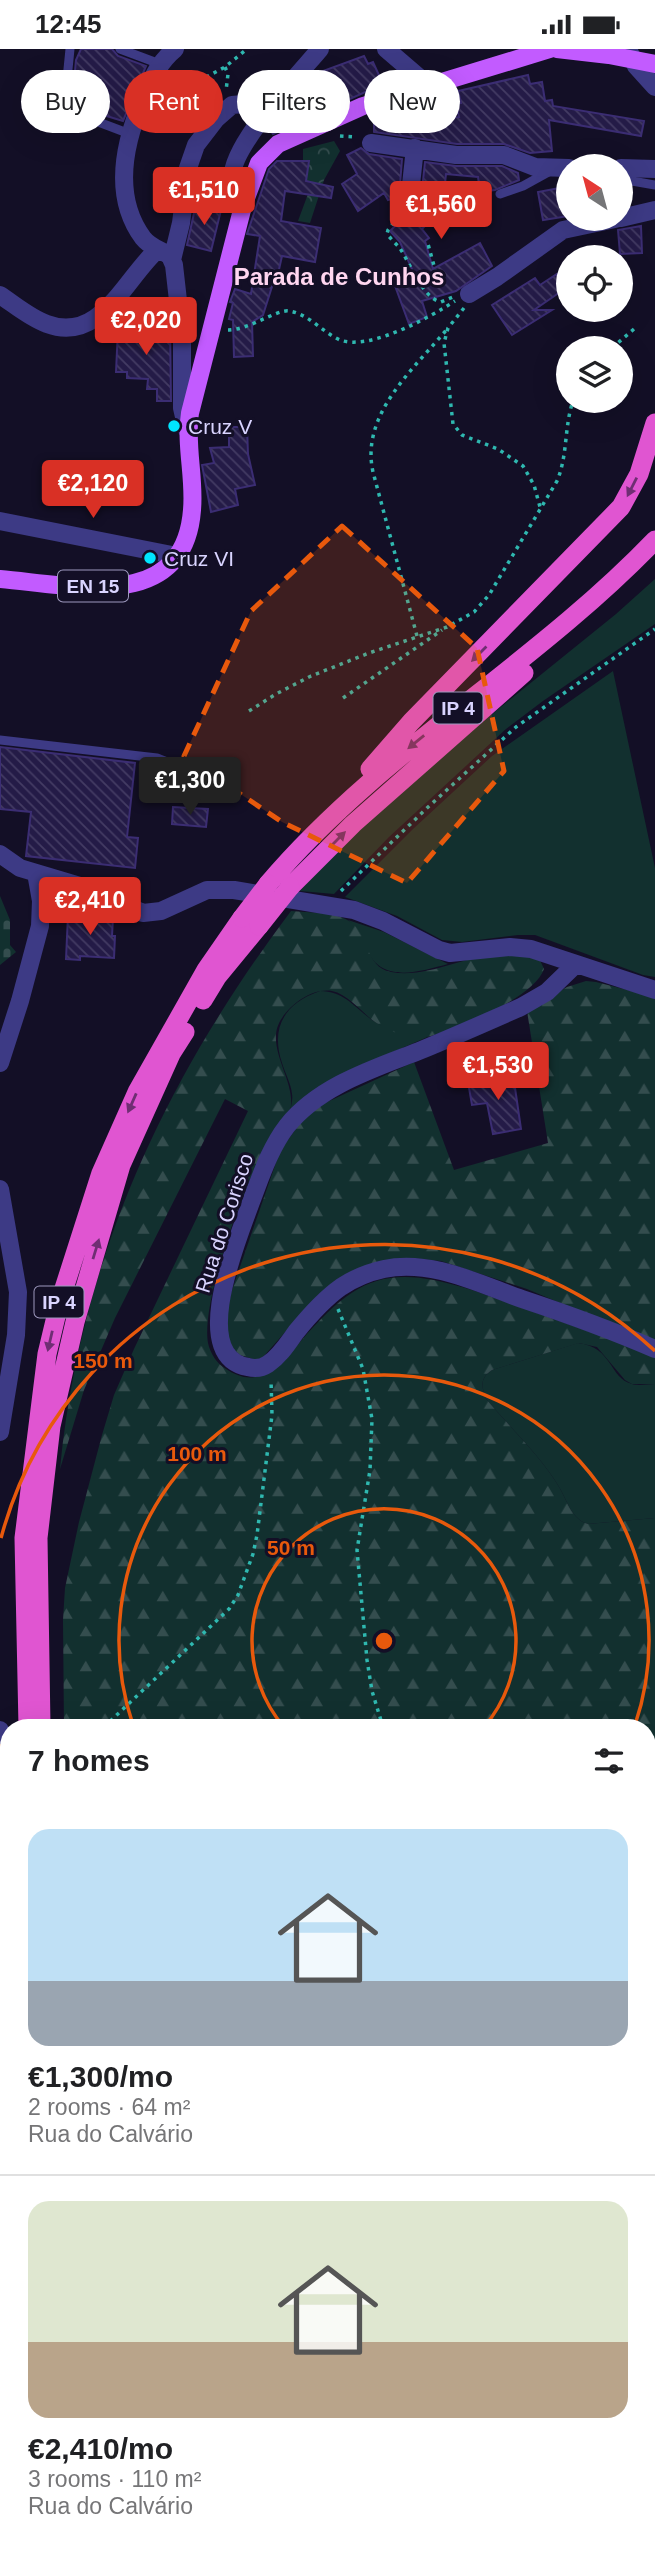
<!DOCTYPE html>
<meta charset="utf-8">
<style>
:root{--surface:#fff;--page:#f6f6f6;--text:#202124;--muted:#757577;--line:#e0e0e0;--accent:#d93025}
body{margin:0;font-family:Arial,sans-serif;background:var(--page);color:var(--text);height:100vh;display:flex;flex-direction:column;font-size:26px;white-space:nowrap}
*{box-sizing:border-box;margin:0}
p{font-size:23px;color:var(--muted)}
.icon{flex:none;width:38px;height:38px;fill:none;stroke:currentColor;stroke-width:2;stroke-linecap:round;stroke-linejoin:round}
.map{position:relative;flex:1;overflow:hidden}
.side{position:absolute;left:0px;top:1670px;width:656px;height:842px;display:flex;flex-direction:column;background:var(--surface);border-radius:28px 28px 0 0;box-shadow:0 7px 28px #0002}
.side>*{flex:none}
.top-card{position:absolute;left:21px;top:21px;width:614px;height:63px;display:flex;gap:14px}
.needle{width:46px;rotate:324deg}
.fabs{position:absolute;left:556px;top:105px;display:grid;gap:14px}
.fabs a{display:grid;place-items:center;width:77px;height:77px;border-radius:50%;background:var(--surface);box-shadow:0 7px 28px #0002;font-size:35px}
.price{position:absolute;translate:-50% -60px;padding:0 16px;border-radius:7px;background:var(--accent);color:#fff;font-size:23px;line-height:46px;filter:drop-shadow(0 2px 4px #0008)}
.price::after{content:'';position:absolute;left:50%;top:42px;width:21px;height:16px;margin-left:-10px;background:inherit;clip-path:polygon(0 0,100% 0,50% 100%)}
.price.on{background:#222;color:#fff}
ul{padding:0;list-style:none}
li{display:grid;align-content:center;gap:14px;height:371px;padding:0 28px}
li+li{border-top:2px solid var(--line)}
li span{display:grid;place-items:center;height:217px;border-radius:21px;color:#555}
li>.icon{margin-inline-start:auto}
span .icon{width:126px;height:126px;fill:#fffc;stroke-width:1}
li b{font-size:30px}
h2{display:flex;justify-content:space-between;align-items:center;height:84px;padding:0 28px;font-size:30px}
.pill{padding:0 24px;border-radius:32px;background:var(--surface);box-shadow:0 7px 28px #0002;font-size:24px;line-height:63px}
.pill.on{background:var(--accent);color:#fff}
.status{display:flex;justify-content:space-between;align-items:center;height:49px;padding:0 35px;background:var(--surface);direction:ltr}
.status svg{height:19px;fill:currentColor}
.map>svg:first-child{display:block}
.grass{fill:#12302f}
.forest{fill:url(#forest-firs)}
.cemetery{fill:url(#cemetery-stones)}
.park{fill:url(#park-crowns)}
.building{fill:url(#building-back-hatch);stroke:#3b2d73;stroke-width:2}
.lines{fill:none;stroke-linecap:round;stroke-linejoin:round}
.path{stroke:#2fb8b0;stroke-width:3.5;stroke-dasharray:3.5 5;stroke-linecap:butt}
.service{stroke:#3d3a85;stroke-width:9}
.minor{stroke:#3d3a85;stroke-width:18}
.primary{stroke:#c25bff;stroke-width:18}
.trunk{stroke:#e055d1;stroke-width:19}
.trunk-bridge{stroke:#e055d1;stroke-width:19}
.oneway{fill:#6f2e73}
.marked{fill:#e8590c;fill-opacity:0.2;stroke:#e8590c;stroke-width:5;stroke-dasharray:14 9;stroke-linejoin:round}
.ring{fill:none;stroke:#e8590c;stroke-width:3.5}
.poi-dot{fill:#00e5ff;stroke:#130f26;stroke-width:2.5}
.labels{text-anchor:middle;dominant-baseline:central;stroke-width:6;stroke-linejoin:round;paint-order:stroke}
.shield{fill:#130f26;stroke:#9e99be;stroke-width:2}
.shield-label{font-size:19px;font-weight:bold;fill:#d9d4ff}
.poi-label{font-size:21px;fill:#d9d4ff;stroke:#130f26;text-anchor:start}
.street-label{font-size:21px;fill:#d9d4ff;stroke:#130f26}
.quarter-label{font-size:24px;font-weight:bold;fill:#ffd6f0;stroke:#130f26}
.centre{fill:#e8590c;stroke:#130f26;stroke-width:3.5}
.ring-label{font-size:21px;text-anchor:middle;font-weight:bold;fill:#e8590c;stroke:#130f26;stroke-width:6;stroke-linejoin:round;paint-order:stroke}
</style>
<div class="status"><b>12:45</b><svg viewBox="0 0 49 12"><path d="M0 12V9h3v3zM5 12V6h3v6zM10 12V3h3v9zM15 12V0h3v12zM26 1h20v11H26zM47 4h2v5h-2z"/></svg></div>
<div class="map">
<svg width="655" height="2510" viewBox="0 0 655 2510">
<defs>
<pattern id="forest-firs" width="22" height="20" patternUnits="userSpaceOnUse" patternTransform="scale(1.75)"><rect width="22" height="20" fill="#12302f"/><path d="M5 1l3.5 6h-7zM16 11l3.5 6h-7z" fill="#344d4e"/></pattern>
<pattern id="cemetery-stones" width="16" height="16" patternUnits="userSpaceOnUse" patternTransform="scale(1.75)"><rect width="16" height="16" fill="#12302f"/><path d="M2 7V4a2 2 0 0 1 4 0v3zM10 15v-3a2 2 0 0 1 4 0v3z" fill="#344d4e"/></pattern>
<pattern id="park-crowns" width="20" height="18" patternUnits="userSpaceOnUse" patternTransform="scale(1.75)"><rect width="20" height="18" fill="#12302f"/><path d="M2 6a3 3 0 1 1 6 0M12 15a3 3 0 1 1 6 0" fill="none" stroke="#344d4e"/></pattern>
<pattern id="building-back-hatch" width="6" height="6" patternUnits="userSpaceOnUse" patternTransform="scale(1.75)"><rect width="6" height="6" fill="#241b47"/><path d="M-1 5l2 2M0 0l6 6M5-1l2 2" fill="none" stroke="#433b63"/></pattern>
</defs>
<rect width="100%" height="100%" fill="#130f26"/>
<path class="grass" d="M655,530V575L543,652L506,680L389,788L334,845L300,842L349,786L481,674L616,565Z
M613,622L655,819V928L643,926L535,886H518L462,893L442,891L397,867L345,848L413,780L492,707Z
M348,871L384,883L448,915C421,922 384,935 368,903C362,891 359,880 348,871Z
M320,942C344,942 354,958 372,971C387,981 412,989 430,987L351,1021L290,1062C291,1057 293,1051 292,1045C291,1035 285,1024 282,1014C270,978 285,954 320,942Z
M578,1294C613,1298 609,1329 632,1335C638,1337 648,1335 655,1335V1469L588,1475C572,1471 567,1451 559,1438C543,1410 508,1376 486,1350C481,1337 480,1329 492,1321Z
M402,2502L492,2503L495,2509L499,2510H371Z"/>
<path class="forest" d="M291,862C309,864 333,862 349,872C370,884 364,918 391,923C426,930 467,906 502,904C514,904 527,907 539,909L544,920C534,949 460,978 431,987C421,989 410,989 399,985C389,981 380,977 371,970C360,961 347,945 332,942C313,939 292,954 282,969C262,997 298,1032 290,1062C280,1078 267,1094 259,1111C240,1148 201,1255 208,1294C210,1304 217,1315 226,1320C235,1326 245,1330 255,1328C275,1324 288,1307 300,1293C358,1226 388,1215 472,1241L655,1306V1335H632L625,1331L597,1298L579,1294L492,1321C480,1329 481,1337 486,1350C508,1376 543,1410 559,1438C567,1451 572,1471 588,1475L655,1469V2462L648,2492V1678H64L63,1571L65,1539L79,1473L102,1386L114,1346L134,1300L248,1062L225,1050L115,1269L84,1341L60,1420C80,1211 165,1029 291,862Z
M586,932L596,933L655,948V1294L527,1240L441,1212L411,1209L352,1222L339,1229L317,1247L263,1308L256,1311L240,1306L233,1300L224,1279L231,1244L280,1102L303,1070L325,1054L414,1013L454,1121L548,1094L527,962L567,938Z
M34,2502H402V2503L371,2510H32Z
M492,2503H645L643,2510H499L495,2509Z"/>
<path class="cemetery" d="M0,847L10,871V896L16,903L0,916Z"/>
<path class="park" d="M334,92L340,102L324,131L310,174L298,172L308,145L310,133L306,132L309,112H303V100Z"/>
<path class="building" d="M81,0H112L118,7L146,17L123,72L90,62L91,58L72,54L76,11Z
M364,7L368,15L373,13L383,35L273,85L269,79L312,26Z
M528,26L530,35L542,33L545,52L552,51L553,57L644,72L641,87L549,71L552,102L530,104L504,95H457L374,83V71L459,68L456,55L461,54L458,42Z
M361,99L369,105L402,110L399,148L388,151L384,144L358,162L342,135L357,125L347,106Z
M277,112H309L306,132L333,138L331,149L285,142L281,172L321,179L315,213L282,207L278,225H276L263,266L252,273L253,307L234,308L233,271L229,270L233,254L230,253L235,240L251,245L260,187L247,185L269,120Z
M425,113L456,117H502L518,124L519,131L495,141L480,143L478,128L446,125L445,135L439,136L438,163L422,180L429,189L425,192L433,220L480,194L492,217L456,242L422,252L427,268L409,275L394,234L415,227L400,193L390,182L435,138L422,141Z
M565,138L566,143L569,142V167L543,171L538,143Z
M196,155L221,161L211,202L187,196Z
M641,177L642,204L620,205L618,181Z
M557,225L566,239L534,261H552L512,286L492,256L535,229L540,236Z
M127,275L170,278L171,352H157V340H147L148,330L127,329V323H116L118,280H126Z
M229,378H247L248,405L255,436L235,440L238,456L211,463L202,416L214,414L210,399L229,398Z
M0,698L135,714L127,788L138,789L135,819L26,807L31,763L0,760Z
M173,758L208,760L206,778L172,775Z
M68,866L113,869L112,887H115L114,909L80,907V911L66,910Z
M513,1025L521,1080L493,1085L487,1054L472,1056L468,1033Z"/>
<g class="lines">
<path class="path" d="M225,18L228,25L226,42
M176,44L225,18L247,0
M340,87L356,88
M404,160L388,181L387,185C391,190 395,194 399,198C410,213 422,249 441,253L453,248
M423,235L436,224L428,195
M464,259L448,279L444,294L453,375L462,386L498,400L523,417L534,436L540,458
M228,281C249,281 277,260 289,262C309,265 322,283 340,291C370,302 430,268 455,252
M612,299L634,280
M417,587L373,423C360,365 414,320 448,279
M343,649L442,581
M249,662L276,645L311,627L369,604L447,578L474,563L489,546L557,432C568,406 564,378 573,352
M341,842L427,759L516,678L655,580
M338,1260L363,1320L372,1370L370,1421L357,1501L367,1611L372,1642L383,1678
M104,1678L229,1560L238,1546L253,1505L257,1486L272,1366L271,1331
M648,2095L655,2097
M648,2379L655,2377
M648,2457L655,2441
M156,2508L159,2502
M632,2510L633,2502"/>
<path class="service" d="M70,0L64,60L130,85
M120,0L160,15
M632,132L655,136
M500,145L523,137L552,121
M0,691L157,709L182,719L196,736"/>
<path class="minor" d="M175,0C158,14 152,30 143,50C124,94 112,147 143,189C151,199 160,200 170,207L174,216L182,287V359L187,381
M386,0L428,36
M628,0L636,17L655,38
M371,94L456,106H504L535,118L569,119
M621,119L655,120
M247,142C242,141 236,140 234,135C220,107 302,22 320,0
M410,145L415,99
M621,169L655,161
M172,211L181,174L188,119L196,96L216,70L232,56L243,55L262,69
M469,245L497,228L563,181L615,170
M0,246C15,256 30,269 47,275C100,295 125,230 157,201
M0,472L177,507
M0,805L20,819L87,839L143,864L161,862L207,841H234L354,861L383,872L439,901L450,904L510,898L531,900L655,941
M576,915L547,943L521,958C487,973 453,988 419,1002C373,1020 319,1037 287,1077C270,1099 261,1127 251,1153C239,1187 187,1308 248,1318C255,1320 262,1319 268,1315C280,1307 288,1294 296,1283C309,1267 324,1250 341,1238C353,1230 370,1223 384,1220C431,1210 479,1235 522,1250C567,1265 611,1281 655,1300
M0,1014L20,952L40,877L41,852L36,824
M0,1140L18,1243L16,1286L0,1383
M0,1681V1712"/>
<path class="primary" d="M557,0L609,6L655,15
M0,530C71,536 184,565 192,461C195,428 185,397 190,364L243,157L259,114L278,95L363,57L550,0"/>
<path class="trunk" d="M370,720L411,673L621,458L639,425L655,374
M268,835C381,702 535,616 655,491
M290,838L353,775L524,624
M203,951L217,928L259,877
M28,1678L24,1489L47,1305L59,1255L101,1124L137,1043L206,921L242,869
M41,1678L38,1489L51,1377L75,1273L121,1116L171,1005L185,983
M0,2506L9,2473
M13,2510L15,2502"/>
<path class="trunk-bridge" d="M242,869L268,835
M259,877L290,838"/>
</g>
<defs><path id="oneway-solid" d="M-6-.8H1V-3.2L6.5 0L1 3.2V.8H-6Z" transform="scale(1.75)"/></defs>
<g class="oneway">
<use href="#oneway-solid" transform="translate(632 438) rotate(117)"/>
<use href="#oneway-solid" transform="translate(479 605) rotate(135)"/>
<use href="#oneway-solid" transform="translate(416 693) rotate(141)"/>
<use href="#oneway-solid" transform="translate(338 790) rotate(-45)"/>
<use href="#oneway-solid" transform="translate(132 1054) rotate(114)"/>
<use href="#oneway-solid" transform="translate(96 1200) rotate(-73)"/>
<use href="#oneway-solid" transform="translate(50 1292) rotate(103)"/>
</g>
<path class="marked" d="M342,477L477,599L504,722L407,834L282,773L184,707L251,562Z"/>
<g class="ring">
<path d="M284 1678A132 132 0 1 1 484 1678"/>
<path d="M133 1676A265 265 0 1 1 635 1676"/>
<path d="M9 1721A397 397 0 0 1 1 1695M1 1489A397 397 0 0 1 655 1302"/>
</g>
<g class="poi-dot">
<circle cx="174" cy="377" r="7"/>
<circle cx="150" cy="509" r="7"/>
</g>
<g class="labels">
<g class="shield">
<rect x="58" y="521.5" width="70" height="31" rx="5"/>
<rect x="433.5" y="643.5" width="49" height="31" rx="5"/>
<rect x="34.5" y="1237.5" width="49" height="31" rx="5"/>
</g>
<g class="shield-label">
<text x="93" y="537">EN 15</text>
<text x="458" y="659">IP 4</text>
<text x="59" y="1253">IP 4</text>
</g>
<g class="poi-label">
<text x="188" y="377">Cruz V</text>
<text x="164" y="509">Cruz VI</text>
</g>
<g class="street-label">
<text transform="translate(224 1174) rotate(-72)">Rua do Corisco</text>
</g>
<g class="quarter-label">
<text x="339" y="227">Parada de Cunhos</text>
</g>
</g>
<circle cx="384" cy="1592" r="10" class="centre"/>
<g class="ring-label">
<text x="103" y="1319">150 m</text>
<text x="197" y="1412">100 m</text>
<text x="291" y="1506">50 m</text>
</g>
</svg>
<div class="fabs">
<a><svg class="needle" viewBox="-14 -14 28 28"><path d="M0-13l5 13h-10z" fill="#e53935"/><path d="M0 13l5-13h-10z" fill="#757577"/></svg></a>
<a><svg class="icon" aria-label="locate" viewBox="0 0 24 24"><circle cx="12" cy="12" r="6"/><path d="M12 2v4M12 18v4M2 12h4M18 12h4"/></svg></a>
<a><svg class="icon" aria-label="layers" viewBox="0 0 24 24"><path d="M12 4l9 5-9 5-9-5zM3 14l9 5 9-5"/></svg></a>
</div>
<b class="price" style="left:204px;top:178px">€1,510</b>
<b class="price" style="left:441px;top:192px">€1,560</b>
<b class="price" style="left:146px;top:308px">€2,020</b>
<b class="price" style="left:93px;top:471px">€2,120</b>
<b class="price on" style="left:190px;top:768px">€1,300</b>
<b class="price" style="left:90px;top:888px">€2,410</b>
<b class="price" style="left:498px;top:1053px">€1,530</b>
<div class="top-card">
<a class="pill">Buy</a>
<a class="pill on">Rent</a>
<a class="pill">Filters</a>
<a class="pill">New</a>
</div>
<section class="side">
<h2>7 homes<svg class="icon" aria-label="filters" viewBox="0 0 24 24"><path d="M4 7h16M4 17h16"/><circle cx="9" cy="7" r="2"/><circle cx="15" cy="17" r="2"/></svg></h2>
<ul>
<li><span style="background:linear-gradient(#bfe0f5 70%,#9aa5b1 0)"><svg class="icon" aria-label="home" viewBox="0 0 24 24"><path d="M3 11l9-7 9 7M6 9v11h12V9"/></svg></span><div><b>€1,300/mo</b><p>2 rooms · 64 m²</p><p>Rua do Calvário</p></div></li>
<li><span style="background:linear-gradient(#dfe7d0 65%,#b9a48a 0)"><svg class="icon" aria-label="home" viewBox="0 0 24 24"><path d="M3 11l9-7 9 7M6 9v11h12V9"/></svg></span><div><b>€2,410/mo</b><p>3 rooms · 110 m²</p><p>Rua do Calvário</p></div></li>
</ul>
</section>
</div>
